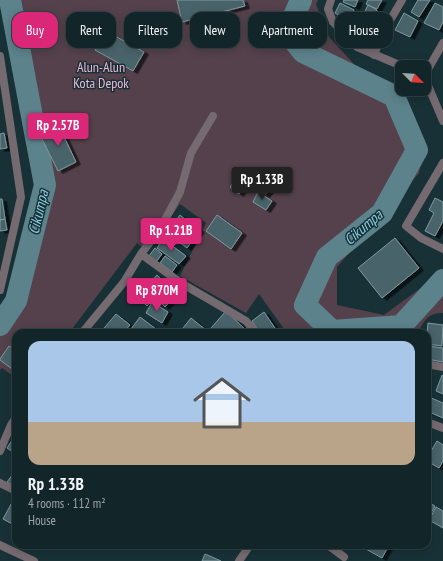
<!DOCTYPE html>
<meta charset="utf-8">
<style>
:root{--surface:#122529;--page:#1f3135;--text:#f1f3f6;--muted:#9ca5a8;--line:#314246;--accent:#db2777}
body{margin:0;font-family:"PT Sans Narrow",sans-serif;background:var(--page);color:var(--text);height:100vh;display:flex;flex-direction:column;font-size:15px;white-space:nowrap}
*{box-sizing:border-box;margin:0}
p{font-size:13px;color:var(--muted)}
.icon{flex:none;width:22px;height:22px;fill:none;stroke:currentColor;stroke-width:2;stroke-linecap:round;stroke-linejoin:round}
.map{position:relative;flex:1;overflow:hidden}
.side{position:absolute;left:12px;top:329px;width:419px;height:220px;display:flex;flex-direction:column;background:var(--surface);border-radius:12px;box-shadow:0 2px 10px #0003,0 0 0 1px var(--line)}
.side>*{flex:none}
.top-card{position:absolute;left:12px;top:12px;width:419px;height:36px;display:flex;gap:8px}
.needle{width:26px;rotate:114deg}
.buttons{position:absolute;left:395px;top:60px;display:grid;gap:8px}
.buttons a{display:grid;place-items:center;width:36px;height:36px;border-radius:8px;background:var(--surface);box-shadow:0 2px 10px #0003,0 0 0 1px var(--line);font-size:20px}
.price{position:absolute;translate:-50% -34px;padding:0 9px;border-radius:4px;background:var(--accent);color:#fff;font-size:13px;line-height:26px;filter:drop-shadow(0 1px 2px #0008)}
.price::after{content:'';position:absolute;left:50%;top:24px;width:12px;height:9px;margin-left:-6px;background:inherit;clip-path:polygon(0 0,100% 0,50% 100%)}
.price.current{background:#222;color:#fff}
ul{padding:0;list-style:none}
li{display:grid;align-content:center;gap:8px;height:212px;padding:0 16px}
li span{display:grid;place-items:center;height:124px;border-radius:12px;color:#555}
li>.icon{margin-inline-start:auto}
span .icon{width:72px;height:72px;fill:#fffc;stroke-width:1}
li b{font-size:17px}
.chip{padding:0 14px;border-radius:12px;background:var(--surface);box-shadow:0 2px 10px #0003,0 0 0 1px var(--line);font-size:14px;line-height:36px}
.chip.current{background:var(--accent);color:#fff}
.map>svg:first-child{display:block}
.green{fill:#54414b}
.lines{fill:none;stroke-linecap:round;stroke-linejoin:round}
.river{stroke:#5c828b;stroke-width:22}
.building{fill:#4a646b;stroke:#7e99a0;filter:url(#shadow)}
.street{stroke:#746a70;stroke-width:8}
.labels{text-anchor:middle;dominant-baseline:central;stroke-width:3;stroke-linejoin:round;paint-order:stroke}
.park-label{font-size:14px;fill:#f0b8d6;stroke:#183137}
.water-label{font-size:15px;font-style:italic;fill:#89cfe1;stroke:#183137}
</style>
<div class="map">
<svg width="443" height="561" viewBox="0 0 443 561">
<defs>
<filter id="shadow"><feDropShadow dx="4.5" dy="2.5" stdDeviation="0" flood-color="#0009"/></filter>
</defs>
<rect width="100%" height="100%" fill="#183137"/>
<path class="green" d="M6,0H318L316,4L329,37L391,104L425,144L419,173L337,267V305L384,315L433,279L443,275V313C429,312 423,321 418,333H287L259,294L246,313L180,276L206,223L180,204L147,250L137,243L69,333H16V378L2,368L0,370V321L15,299L42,184L32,103L22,85Z"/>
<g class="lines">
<path class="river" d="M301,0L287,32L303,52L394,96L417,150L382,213L327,257L305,305L332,331L401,326L443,280
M0,325L16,301L45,185L10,0"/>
</g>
<path class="building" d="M177,0H243L245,6L182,22Z
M344,0H358L355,7L343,2Z
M368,0H382L377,9L366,4Z
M418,0H430L419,17L411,12Z
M340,3L354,10L348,21L335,13Z
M435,3L443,7V22L439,30L424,23Z
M368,5L377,10L373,20L363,15Z
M359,13L372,21L367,30L354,22Z
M404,13L418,21L410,37L395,30Z
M106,31L144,52L133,71L95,50Z
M58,124L76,162L58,171L39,133Z
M4,133L7,148L0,149V134Z
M254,172L273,186L265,195L247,181Z
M237,177L246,183L239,194L230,187Z
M258,192L272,201L266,210L253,202Z
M435,198L443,202V221L435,236L425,231L434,213L429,210Z
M0,199H2L5,219L0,220Z
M180,215L186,220L175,235L168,230Z
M217,215L242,233L231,249L206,231Z
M5,219L7,230L0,231V220Z
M188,221L200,230L187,248L175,239Z
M395,238L419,268L382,298L358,268Z
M163,239L186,256L179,264L157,248Z
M155,248L162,254L156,262L148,257Z
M165,256L177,265L172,272L160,263Z
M157,275L167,285L157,295L147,286Z
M140,279L157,295L147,306L130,290Z
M170,281L180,291L165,307L155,297Z
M152,302L168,312L162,323L146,313Z
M226,311L249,333H216L211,328Z
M264,312L277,331L274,333H260L252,321Z
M116,314L130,325L123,333H100Z
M140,317L156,329L152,333H128Z
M191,318L206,330L204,333H179Z
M428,323L443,325L442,346L427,344V333Z
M9,346L16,351V372L0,360V359Z
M427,346L443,348V362L427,359Z
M442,375L443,376V394L436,391Z
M429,397L443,403V418L427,411V402Z
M15,436H16V454L7,448Z
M437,441L443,445V461L439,468L427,461V458Z
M16,470V488H15L7,482Z
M15,497L16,498V526L3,519Z
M427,502L435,506L427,520Z
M436,507L443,511V528L429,520Z
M365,545H385L388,547L382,558L364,548Z
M205,554L221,561H202Z"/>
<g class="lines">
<path class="street" d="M331,0L328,9L333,22L357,47L404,67
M443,43L424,76L443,121
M374,55L382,34L402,0
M0,56L21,197L0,290
M443,163L406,226L421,238L443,249
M141,254L160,229L180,192L191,153L213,116
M82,333L124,282L141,254L181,283L246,321L256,333
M427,364L443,367
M427,422L443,428
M0,451L11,425L16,417
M0,483L16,491
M0,545L34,561
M328,545L344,557
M239,561L250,545"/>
</g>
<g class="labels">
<g class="park-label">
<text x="101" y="67">Alun-Alun<tspan x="101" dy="16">Kota Depok</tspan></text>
</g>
<g class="water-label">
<text transform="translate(38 212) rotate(-77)">Cikumpa</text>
<text transform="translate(363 227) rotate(-41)">Cikumpa</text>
</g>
</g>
</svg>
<div class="buttons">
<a><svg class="needle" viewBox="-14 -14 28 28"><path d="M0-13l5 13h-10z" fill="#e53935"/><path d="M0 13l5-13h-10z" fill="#9ca5a8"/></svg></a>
</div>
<b class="price" style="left:58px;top:147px">Rp 2.57B</b>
<b class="price current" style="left:262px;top:201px">Rp 1.33B</b>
<b class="price" style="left:171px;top:252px">Rp 1.21B</b>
<b class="price" style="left:157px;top:312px">Rp 870M</b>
<div class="top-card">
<a class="chip current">Buy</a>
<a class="chip">Rent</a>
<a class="chip">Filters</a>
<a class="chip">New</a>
<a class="chip">Apartment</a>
<a class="chip">House</a>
</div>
<section class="side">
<ul>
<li><span style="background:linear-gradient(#a9c7e8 65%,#b9a48a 0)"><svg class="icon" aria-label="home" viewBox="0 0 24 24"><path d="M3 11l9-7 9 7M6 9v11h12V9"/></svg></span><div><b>Rp 1.33B</b><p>4 rooms · 112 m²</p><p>House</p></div></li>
</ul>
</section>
</div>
